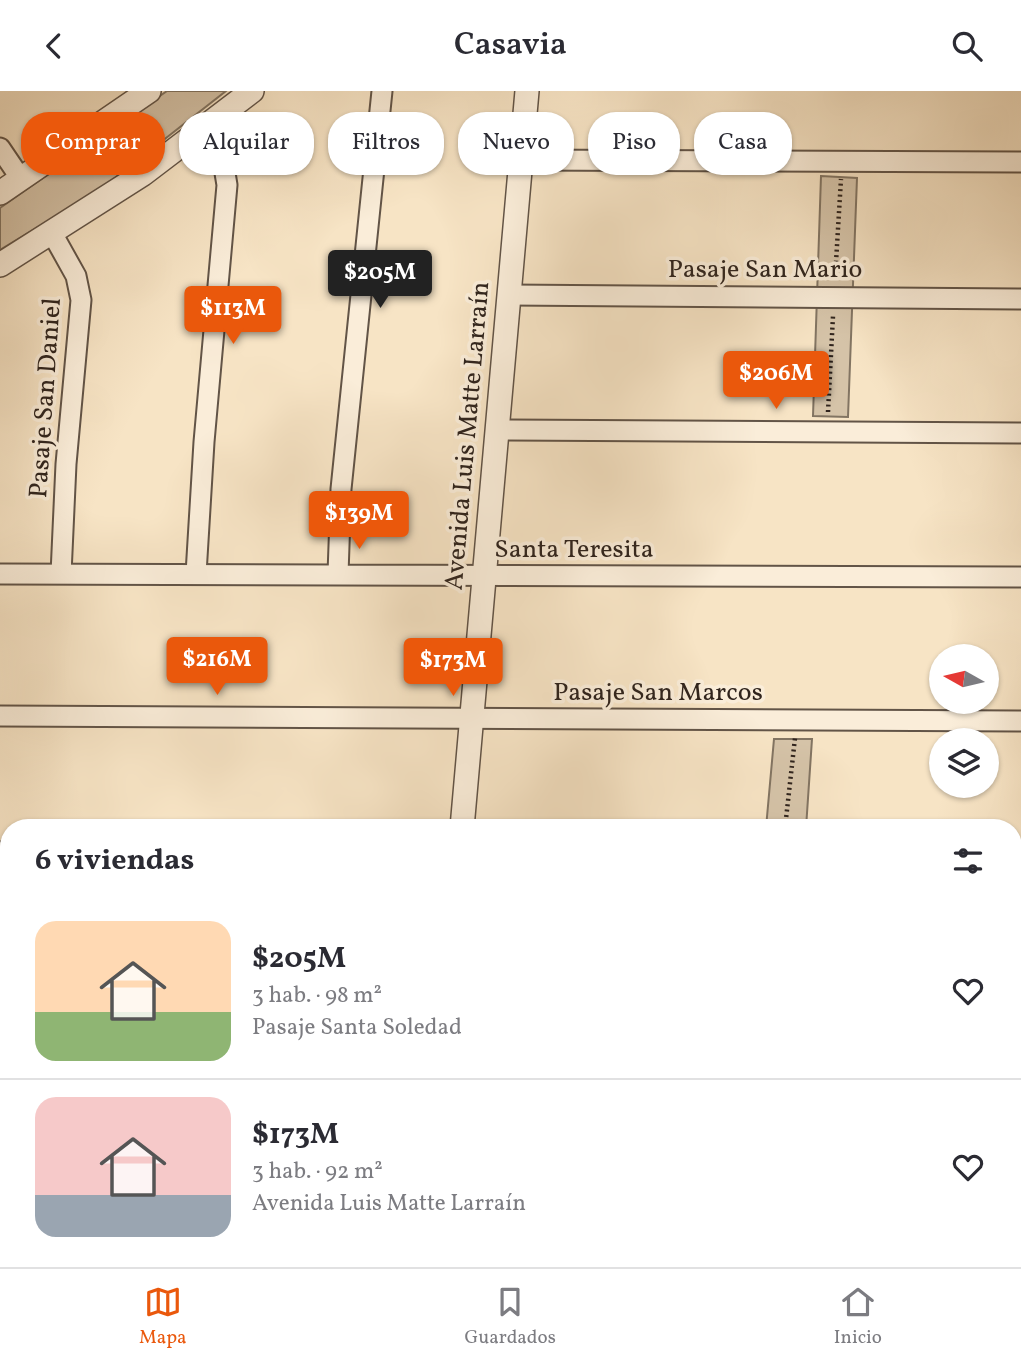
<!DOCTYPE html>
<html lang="es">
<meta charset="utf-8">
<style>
:root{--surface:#fff;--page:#f2f2f3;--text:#2b2b33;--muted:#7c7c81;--line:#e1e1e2;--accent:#ea580c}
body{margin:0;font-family:Vollkorn,serif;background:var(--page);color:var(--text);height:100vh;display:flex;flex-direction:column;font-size:26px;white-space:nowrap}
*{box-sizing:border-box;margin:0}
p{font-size:23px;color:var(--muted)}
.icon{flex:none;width:38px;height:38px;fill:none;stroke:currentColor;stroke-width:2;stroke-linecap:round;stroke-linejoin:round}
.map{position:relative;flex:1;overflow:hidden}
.side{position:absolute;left:0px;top:728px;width:1022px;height:448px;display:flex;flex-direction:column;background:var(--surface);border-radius:28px 28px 0 0;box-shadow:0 2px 5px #0004}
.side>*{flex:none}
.top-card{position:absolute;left:21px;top:21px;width:980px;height:63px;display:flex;gap:14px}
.needle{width:46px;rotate:278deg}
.buttons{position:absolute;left:929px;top:553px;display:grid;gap:14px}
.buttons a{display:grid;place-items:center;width:70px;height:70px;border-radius:50%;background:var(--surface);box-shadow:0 2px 5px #0004;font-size:35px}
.price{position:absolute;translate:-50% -60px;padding:0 16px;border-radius:7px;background:var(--accent);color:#fff;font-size:23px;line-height:46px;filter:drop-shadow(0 2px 4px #0008)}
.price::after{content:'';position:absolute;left:50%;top:42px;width:21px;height:16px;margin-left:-10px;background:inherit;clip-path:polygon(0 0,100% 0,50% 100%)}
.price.on{background:#222;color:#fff}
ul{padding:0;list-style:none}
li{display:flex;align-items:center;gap:21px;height:175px;padding:0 35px}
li+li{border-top:2px solid var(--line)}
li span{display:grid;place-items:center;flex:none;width:196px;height:140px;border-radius:21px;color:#555}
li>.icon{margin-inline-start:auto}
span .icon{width:84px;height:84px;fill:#fffc;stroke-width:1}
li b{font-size:30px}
h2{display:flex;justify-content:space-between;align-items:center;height:84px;padding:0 35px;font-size:30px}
.chip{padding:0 24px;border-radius:28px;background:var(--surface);box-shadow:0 2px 5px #0004;font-size:24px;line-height:63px}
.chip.on{background:var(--accent);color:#fff}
header{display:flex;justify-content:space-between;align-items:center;height:91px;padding:0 35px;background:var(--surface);font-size:32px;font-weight:600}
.dock{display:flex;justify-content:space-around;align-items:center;height:98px;border-top:2px solid var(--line);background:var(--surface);font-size:19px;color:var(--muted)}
.dock a{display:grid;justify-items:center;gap:4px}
.dock .on{color:var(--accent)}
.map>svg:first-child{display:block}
.green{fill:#d5c3a8;stroke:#827462;stroke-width:2}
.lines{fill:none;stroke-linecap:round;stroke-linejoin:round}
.minor-casing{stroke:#625447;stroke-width:23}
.tertiary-casing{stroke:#625447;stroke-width:26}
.secondary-casing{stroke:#30241d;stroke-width:30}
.path{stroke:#30241d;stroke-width:4.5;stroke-dasharray:2 3.5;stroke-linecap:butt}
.minor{stroke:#faedd9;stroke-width:19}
.tertiary{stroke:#faedd9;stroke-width:23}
.secondary{stroke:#faedd9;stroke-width:26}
.labels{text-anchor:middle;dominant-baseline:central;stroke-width:7;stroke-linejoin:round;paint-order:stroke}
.street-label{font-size:26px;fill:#30241d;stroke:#faedd9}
</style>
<header><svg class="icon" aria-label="back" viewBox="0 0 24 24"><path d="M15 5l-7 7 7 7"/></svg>Casavia<svg class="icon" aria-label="search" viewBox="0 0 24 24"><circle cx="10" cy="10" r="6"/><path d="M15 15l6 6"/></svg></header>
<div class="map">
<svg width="1021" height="1176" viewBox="0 0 1021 1176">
<rect width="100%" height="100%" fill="#f7e4c5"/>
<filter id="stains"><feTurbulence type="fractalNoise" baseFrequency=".00286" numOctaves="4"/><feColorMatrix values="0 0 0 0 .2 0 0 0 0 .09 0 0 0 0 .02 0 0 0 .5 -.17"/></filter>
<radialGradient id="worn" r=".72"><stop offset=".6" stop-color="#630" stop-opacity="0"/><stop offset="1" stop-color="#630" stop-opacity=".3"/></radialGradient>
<path class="green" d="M167,0H226L101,98L0,159V117Z
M821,85L857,87L848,326L813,325Z
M774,648H812L806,737H766Z"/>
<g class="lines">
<defs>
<path id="minor" d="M0,57L21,88
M521,69L1021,71
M52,142L76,185L81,209L66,373L61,483
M509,204L1021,208
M497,339L1021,342
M0,483L1021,486
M196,483L204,351L227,94L223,70L204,37
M338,483L341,398L382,0
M0,625L1021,630
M0,761H9
M1013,765H1021
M0,898H9
M1013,902H1021"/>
<path id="tertiary" d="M0,102L149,0
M0,174L143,83L252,0
M462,737L527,0
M423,1176L424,1167"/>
<path id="secondary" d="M0,1044H9
M1013,1047H1021"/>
</defs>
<use href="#minor" class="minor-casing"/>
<use href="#tertiary" class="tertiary-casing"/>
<use href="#secondary" class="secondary-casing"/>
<path class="path" d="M835,188L841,88
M828,321L833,225
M785,737L795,647"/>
<use href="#minor" class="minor"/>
<use href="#tertiary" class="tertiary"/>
<use href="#secondary" class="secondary"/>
</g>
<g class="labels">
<g class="street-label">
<text x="765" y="179">Pasaje San Mario</text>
<text transform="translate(46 307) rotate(-86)">Pasaje San Daniel</text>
<text transform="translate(468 345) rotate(-85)">Avenida Luis Matte Larraín</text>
<text x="574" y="459">Santa Teresita</text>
<text x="658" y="602">Pasaje San Marcos</text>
</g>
</g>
<rect width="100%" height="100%" filter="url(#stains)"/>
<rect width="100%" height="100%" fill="url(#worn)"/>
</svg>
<div class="buttons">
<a><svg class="needle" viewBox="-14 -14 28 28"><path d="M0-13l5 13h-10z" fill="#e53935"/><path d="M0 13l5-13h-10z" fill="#7c7c81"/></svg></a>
<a><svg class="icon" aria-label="layers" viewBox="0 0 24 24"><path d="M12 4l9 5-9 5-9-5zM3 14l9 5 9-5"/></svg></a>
</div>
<b class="price on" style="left:380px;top:219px">$205M</b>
<b class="price" style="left:233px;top:255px">$113M</b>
<b class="price" style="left:776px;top:320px">$206M</b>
<b class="price" style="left:359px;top:460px">$139M</b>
<b class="price" style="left:217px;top:606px">$216M</b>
<b class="price" style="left:453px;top:607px">$173M</b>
<div class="top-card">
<a class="chip on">Comprar</a>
<a class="chip">Alquilar</a>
<a class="chip">Filtros</a>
<a class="chip">Nuevo</a>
<a class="chip">Piso</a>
<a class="chip">Casa</a>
</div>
<section class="side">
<h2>6 viviendas<svg class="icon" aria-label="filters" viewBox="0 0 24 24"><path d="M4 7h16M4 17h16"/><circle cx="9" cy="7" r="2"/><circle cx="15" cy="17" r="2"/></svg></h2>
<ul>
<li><span style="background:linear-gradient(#ffd9b3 65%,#8fb573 0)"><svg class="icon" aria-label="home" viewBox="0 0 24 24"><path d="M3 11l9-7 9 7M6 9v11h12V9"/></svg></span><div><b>$205M</b><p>3 hab. · 98 m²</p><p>Pasaje Santa Soledad</p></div><svg class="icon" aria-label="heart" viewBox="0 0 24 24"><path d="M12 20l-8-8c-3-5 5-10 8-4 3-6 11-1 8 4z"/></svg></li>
<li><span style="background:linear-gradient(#f6c9c9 70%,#9aa5b1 0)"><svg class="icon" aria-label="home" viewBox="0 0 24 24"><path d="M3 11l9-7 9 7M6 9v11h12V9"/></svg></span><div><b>$173M</b><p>3 hab. · 92 m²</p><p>Avenida Luis Matte Larraín</p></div><svg class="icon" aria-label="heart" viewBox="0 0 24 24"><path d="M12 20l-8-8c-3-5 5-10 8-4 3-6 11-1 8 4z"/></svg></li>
</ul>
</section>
</div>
<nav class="dock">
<a class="on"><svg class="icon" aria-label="map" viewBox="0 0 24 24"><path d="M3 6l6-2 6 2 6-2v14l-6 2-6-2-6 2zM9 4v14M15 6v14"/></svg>Mapa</a>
<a><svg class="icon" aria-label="saved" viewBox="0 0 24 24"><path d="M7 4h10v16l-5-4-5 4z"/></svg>Guardados</a>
<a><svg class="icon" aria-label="home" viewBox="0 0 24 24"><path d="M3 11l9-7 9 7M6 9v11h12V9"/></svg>Inicio</a>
</nav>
